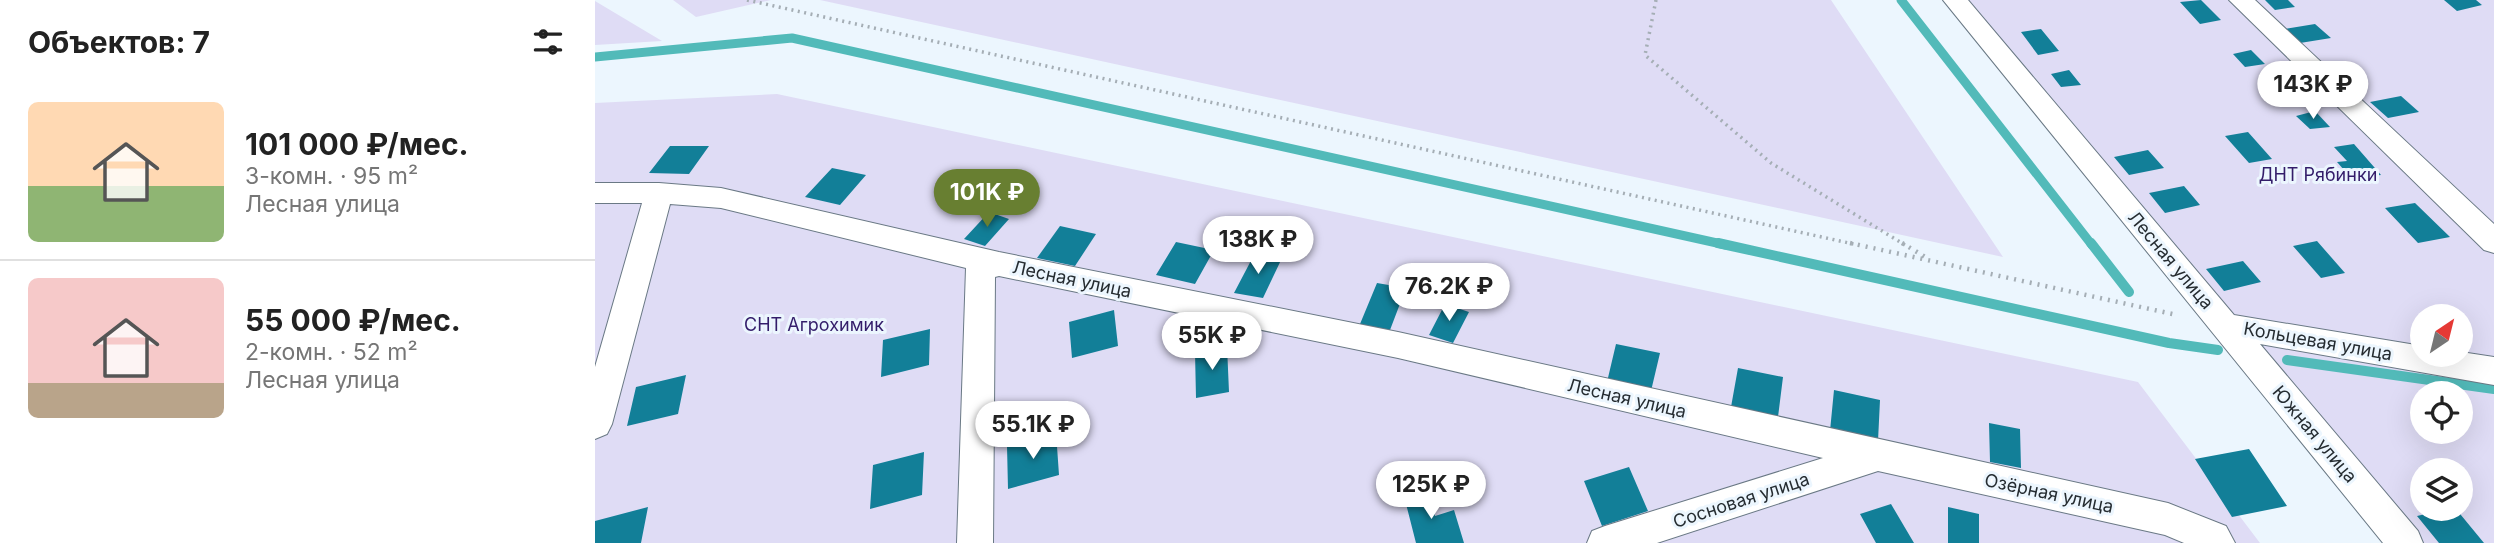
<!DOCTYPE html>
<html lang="ru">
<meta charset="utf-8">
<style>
:root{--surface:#fff;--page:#f2f2f2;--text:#222;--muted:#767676;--line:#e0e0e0;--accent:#687f31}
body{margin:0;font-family:Inter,sans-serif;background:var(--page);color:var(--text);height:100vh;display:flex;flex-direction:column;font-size:26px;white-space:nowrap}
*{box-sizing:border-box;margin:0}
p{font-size:23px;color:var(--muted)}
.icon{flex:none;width:38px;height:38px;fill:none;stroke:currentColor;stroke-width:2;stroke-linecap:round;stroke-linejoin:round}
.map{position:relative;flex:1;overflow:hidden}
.drawer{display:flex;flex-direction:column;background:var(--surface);width:595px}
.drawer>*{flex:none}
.needle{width:46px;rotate:35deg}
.fabs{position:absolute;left:1815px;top:304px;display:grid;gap:14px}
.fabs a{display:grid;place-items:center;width:63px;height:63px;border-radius:50%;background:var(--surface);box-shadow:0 7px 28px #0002;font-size:35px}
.price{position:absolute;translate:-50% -60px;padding:0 16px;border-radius:24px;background:#fff;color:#222;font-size:23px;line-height:46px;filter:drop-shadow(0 2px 4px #0008)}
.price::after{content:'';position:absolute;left:50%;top:42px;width:21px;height:16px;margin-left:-10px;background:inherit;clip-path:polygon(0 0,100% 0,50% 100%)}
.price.selected{background:var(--accent);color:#fff}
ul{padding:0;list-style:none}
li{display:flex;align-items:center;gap:21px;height:175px;padding:0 28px}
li+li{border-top:2px solid var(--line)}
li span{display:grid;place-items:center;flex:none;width:196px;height:140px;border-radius:10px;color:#555}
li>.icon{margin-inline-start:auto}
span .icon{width:84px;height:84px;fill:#fffc;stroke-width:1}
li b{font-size:30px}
h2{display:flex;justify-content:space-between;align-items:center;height:84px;padding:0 28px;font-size:30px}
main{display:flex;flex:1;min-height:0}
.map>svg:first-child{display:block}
.green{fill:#dfdcf5;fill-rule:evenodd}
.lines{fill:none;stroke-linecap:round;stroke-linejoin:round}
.stream-far1{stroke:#52bab9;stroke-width:9}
.stream{stroke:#52bab9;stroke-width:10}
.building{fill:#127f98}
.minor-casing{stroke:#6a7985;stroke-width:2}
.path-far1{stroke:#a5aeb5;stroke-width:3.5;stroke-dasharray:2 4.5;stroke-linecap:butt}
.path{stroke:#a5aeb5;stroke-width:4.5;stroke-dasharray:2 6;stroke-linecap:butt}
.minor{fill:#fff;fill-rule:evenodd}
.labels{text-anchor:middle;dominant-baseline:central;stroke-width:6;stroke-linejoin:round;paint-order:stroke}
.park-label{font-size:18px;fill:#331d6a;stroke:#ecf6fe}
.street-label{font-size:18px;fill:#252c31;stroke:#ecf6fe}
</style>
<main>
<section class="drawer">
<h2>Объектов: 7<svg class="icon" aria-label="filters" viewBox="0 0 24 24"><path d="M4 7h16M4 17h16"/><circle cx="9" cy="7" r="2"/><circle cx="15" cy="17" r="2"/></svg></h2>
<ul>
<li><span style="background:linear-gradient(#ffd9b3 60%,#8fb573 0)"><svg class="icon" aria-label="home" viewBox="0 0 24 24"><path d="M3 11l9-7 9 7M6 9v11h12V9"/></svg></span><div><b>101 000 ₽/мес.</b><p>3-комн. · 95 m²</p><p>Лесная улица</p></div></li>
<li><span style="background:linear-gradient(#f6c9c9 75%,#b9a48a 0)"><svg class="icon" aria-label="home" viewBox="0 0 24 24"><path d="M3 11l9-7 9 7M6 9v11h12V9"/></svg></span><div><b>55 000 ₽/мес.</b><p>2-комн. · 52 m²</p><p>Лесная улица</p></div></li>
</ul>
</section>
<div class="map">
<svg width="1899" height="543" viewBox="0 0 1899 543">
<rect width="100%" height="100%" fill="#ecf6fe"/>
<path class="green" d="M78,0H176L101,17Z
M225,0H1236L1408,257Z
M1353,0H1899V543H1799ZM1827,317H1866V355H1827ZM1827,394H1866V432H1827ZM1827,471H1866V509H1827Z
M0,1L67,41L0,45Z
M182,94L1543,382L1665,543H0V103Z"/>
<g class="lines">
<path class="stream-far1" d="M1306,0L1497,245
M0,57L197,38L1131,245"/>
<path class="stream" d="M1123,243L1574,343L1623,350
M1496,243L1534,292
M1692,360L1899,389"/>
</g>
<path class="building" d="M1606,0L1626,20L1605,24L1585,2Z
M1670,0H1693L1700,7L1680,10Z
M1849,0H1881L1887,5L1862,11Z
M1720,24L1736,38L1705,43L1690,29Z
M1446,29L1464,51L1443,55L1426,32Z
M1656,50L1670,64L1650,67L1638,54Z
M1474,70L1486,85L1466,87L1456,74Z
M1806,96L1824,112L1793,118L1775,102Z
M1720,111L1735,127L1715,129L1701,116Z
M1653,132L1677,159L1654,163L1630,136Z
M1759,144L1786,175L1756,178L1742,162L1752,161L1739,147Z
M75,146H114L94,174L54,173Z
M1553,150L1569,168L1534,175L1519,157Z
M237,168L271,175L245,205L210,197Z
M1589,186L1605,205L1570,213L1554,193Z
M1820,203L1855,237L1823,243L1790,208Z
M394,212L414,219L390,246L369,239Z
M465,226L501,234L480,266L442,258Z
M1722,241L1750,273L1726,278L1698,246Z
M581,242L619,250L600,284L561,275Z
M660,253L687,258L668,298L639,293Z
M1648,261L1666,282L1629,291L1611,269Z
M782,283L811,288L795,330L765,324Z
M850,304L874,312L858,343L834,335Z
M519,310L523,346L477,358L474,322Z
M335,329L334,365L286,377L288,340Z
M1021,344L1065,353L1056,391L1012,382Z
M632,346L634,392L601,398L600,352Z
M1143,368L1188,377L1183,417L1136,407Z
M91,375L83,414L32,426L41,387Z
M1239,390L1285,400L1283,441L1235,431Z
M1394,423L1425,429L1426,468L1395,462Z
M461,432L464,475L413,489L412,446Z
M1654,449L1692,506L1637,517L1600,459Z
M329,452L327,495L275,509L278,465Z
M1034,467L1053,511L1007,526L989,481Z
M833,489L840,516L859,510L869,543H821L809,496Z
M1296,504L1319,543H1281L1265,514Z
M53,507L46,543H0V521Z
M1353,507L1384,514V543H1353Z
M1852,509H1861L1889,543H1844L1822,516Z"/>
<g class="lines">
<defs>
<path id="minor" d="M1348,0H1373L1639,315L1827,346V355H1866V352L1899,357V385L1665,344L1823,531L1828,543H1788Z
M1634,0H1660L1899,224V253L1889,250Z
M0,183H64L126,188L404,252L803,332L1573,503L1631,526L1640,543H1589L1570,535L1283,471L1062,543H992L997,531L1010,526L1228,458L803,358L404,276L400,277L398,543H362L371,268L126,208L75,204L17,424L12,434L0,439V367L47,203H0Z"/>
</defs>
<use href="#minor" class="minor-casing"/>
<path class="path-far1" d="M152,0L1263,245
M1061,0L1050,55L1176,163L1310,245"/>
<path class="path" d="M1255,243L1582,315
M1307,243L1332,258"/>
<use href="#minor" class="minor"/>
</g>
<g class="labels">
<g class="park-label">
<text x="1723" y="174">ДНТ Рябинки</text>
<text x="219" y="324">СНТ Агрохимик</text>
</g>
<g class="street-label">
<text transform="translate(1576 260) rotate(50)">Лесная улица</text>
<text transform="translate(477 279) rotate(12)">Лесная улица</text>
<text transform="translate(1723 341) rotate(10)">Кольцевая улица</text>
<text transform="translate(1032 398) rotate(13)">Лесная улица</text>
<text transform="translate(1720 434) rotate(50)">Южная улица</text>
<text transform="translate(1454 493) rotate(12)">Озёрная улица</text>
<text transform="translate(1146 500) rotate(-18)">Сосновая улица</text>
</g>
</g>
</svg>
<div class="fabs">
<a><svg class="needle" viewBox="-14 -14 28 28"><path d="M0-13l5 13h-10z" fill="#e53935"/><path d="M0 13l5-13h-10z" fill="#767676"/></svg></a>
<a><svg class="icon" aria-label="locate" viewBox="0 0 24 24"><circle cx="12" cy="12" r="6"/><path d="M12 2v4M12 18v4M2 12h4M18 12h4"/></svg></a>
<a><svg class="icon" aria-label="layers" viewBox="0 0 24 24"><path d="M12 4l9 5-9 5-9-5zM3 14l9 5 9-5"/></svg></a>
</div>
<b class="price" style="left:1718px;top:121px">143K ₽</b>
<b class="price selected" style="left:392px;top:229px">101K ₽</b>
<b class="price" style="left:663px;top:276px">138K ₽</b>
<b class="price" style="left:854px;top:323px">76.2K ₽</b>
<b class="price" style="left:617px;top:372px">55K ₽</b>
<b class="price" style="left:438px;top:461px">55.1K ₽</b>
<b class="price" style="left:836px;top:521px">125K ₽</b>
</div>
</main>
